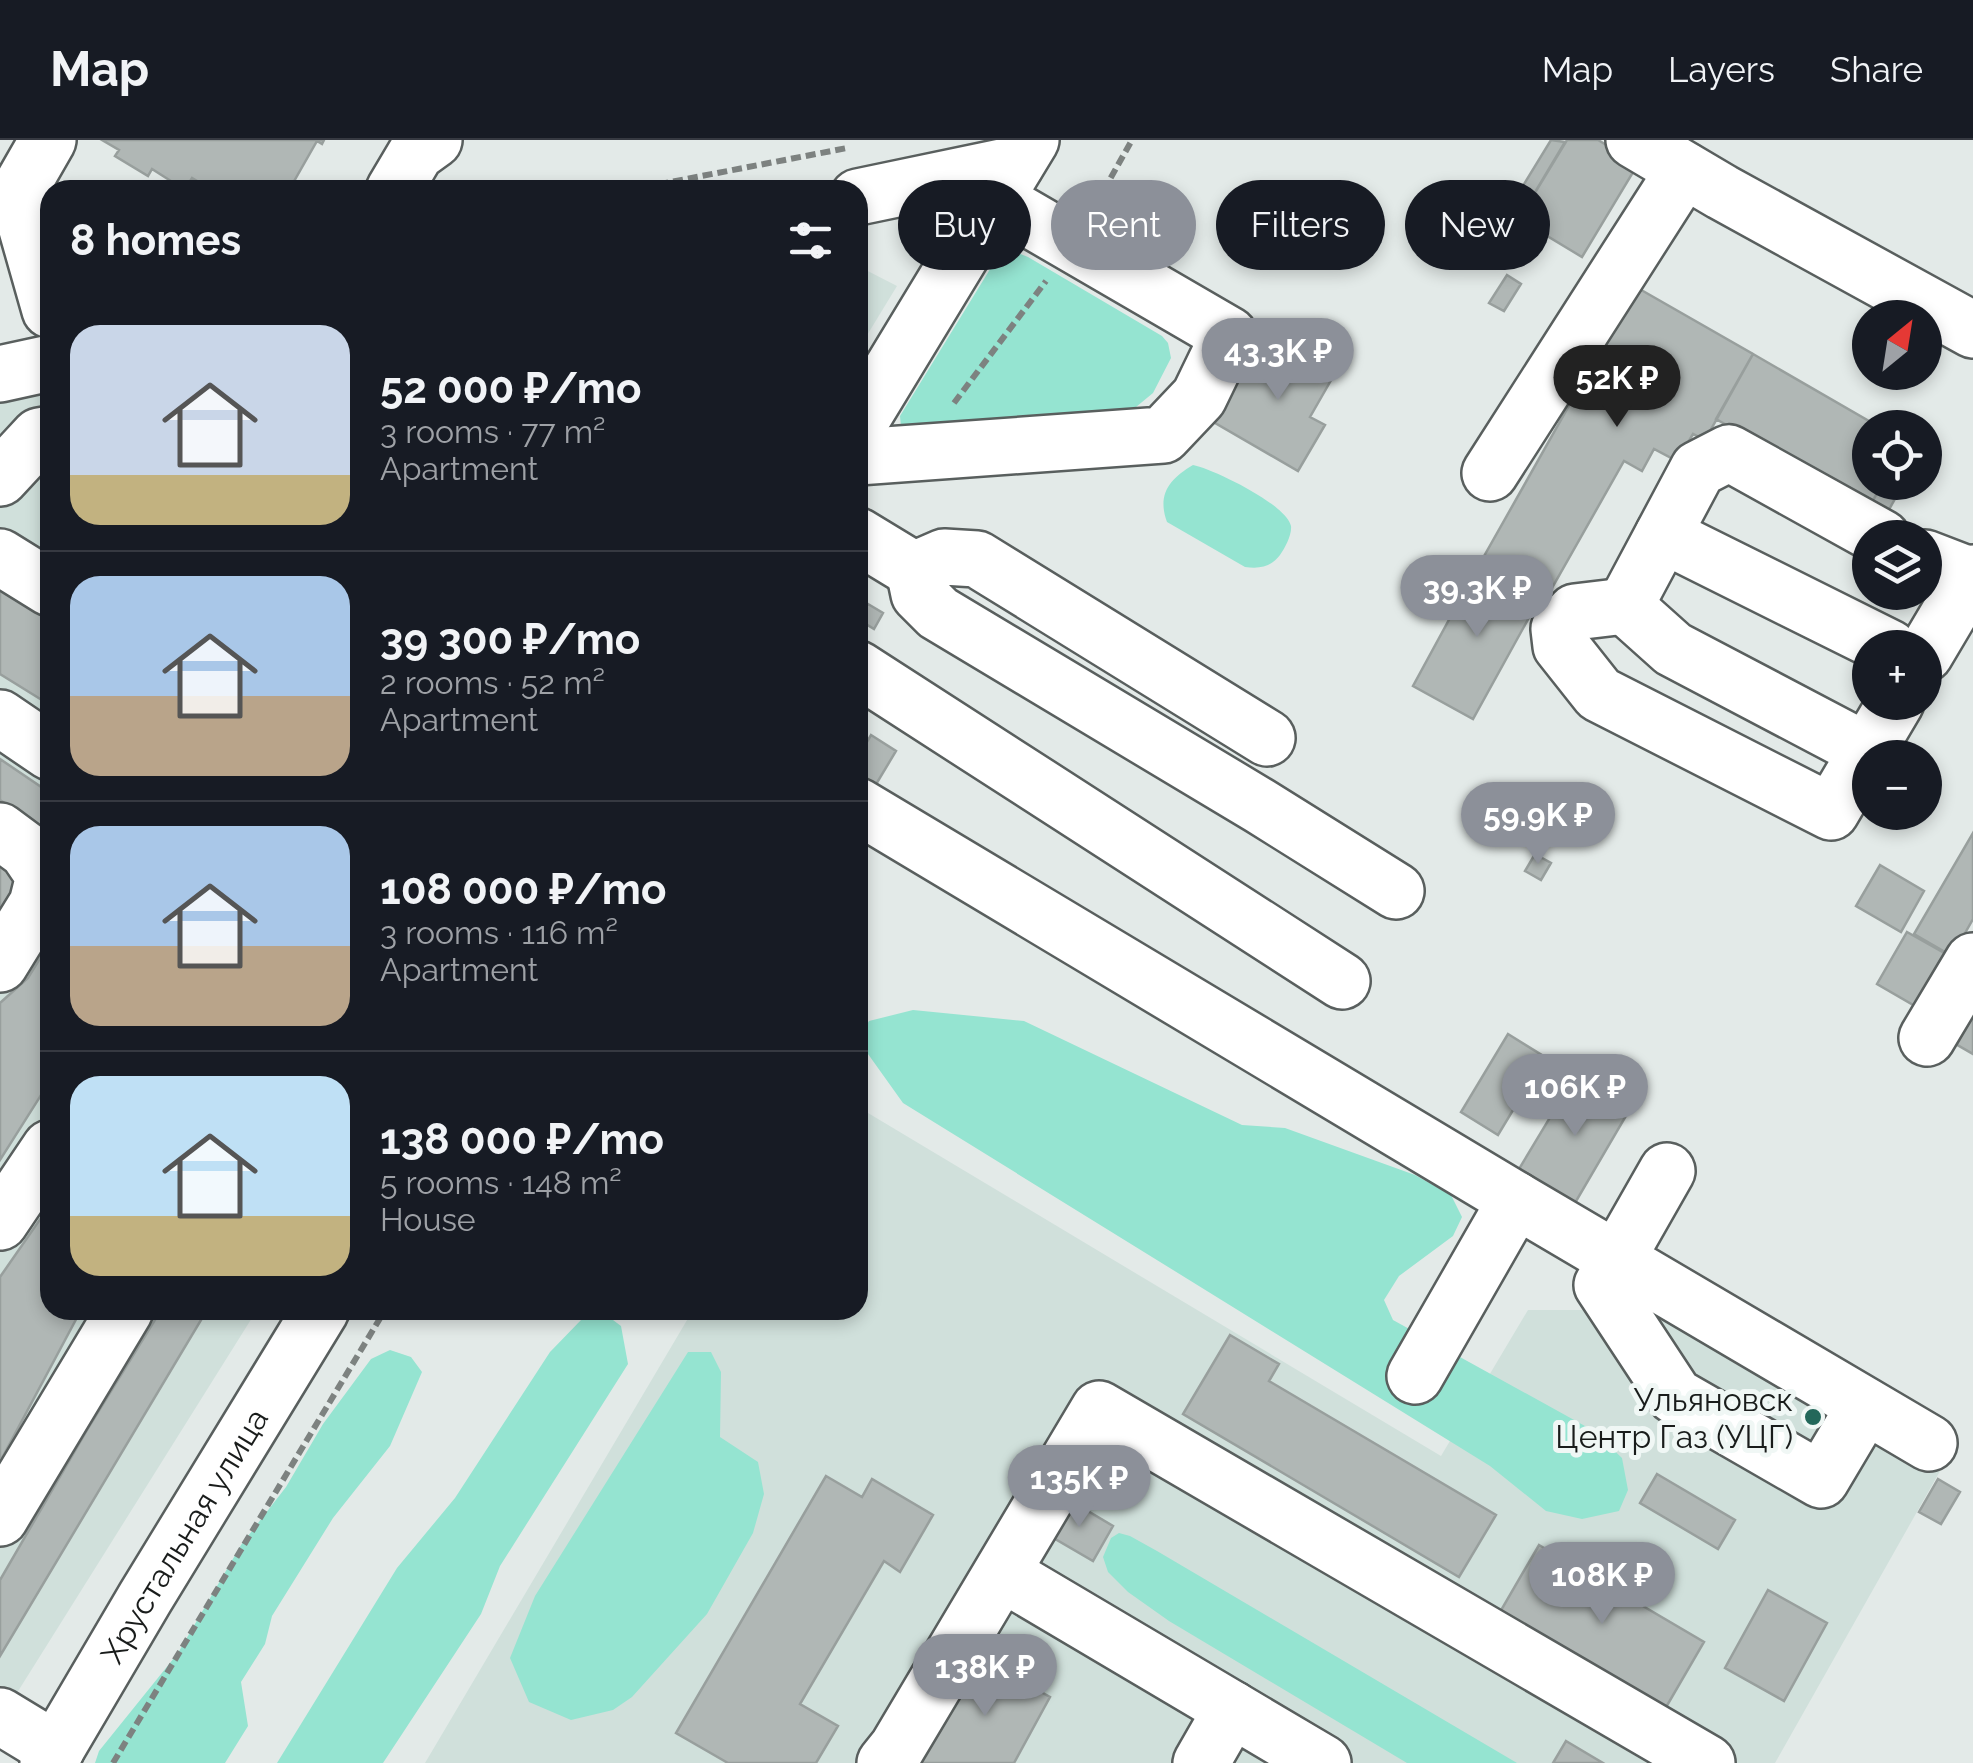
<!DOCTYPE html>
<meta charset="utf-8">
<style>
:root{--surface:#171b24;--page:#242831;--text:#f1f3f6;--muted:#9ea1a6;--line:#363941;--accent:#8c9099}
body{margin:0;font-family:Raleway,sans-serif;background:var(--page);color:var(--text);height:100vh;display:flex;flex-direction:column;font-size:38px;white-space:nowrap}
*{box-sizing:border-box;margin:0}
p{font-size:32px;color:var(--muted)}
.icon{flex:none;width:55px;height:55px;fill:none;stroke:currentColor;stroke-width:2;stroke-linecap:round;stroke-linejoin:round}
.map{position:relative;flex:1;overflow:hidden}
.drawer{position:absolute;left:40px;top:40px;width:828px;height:1140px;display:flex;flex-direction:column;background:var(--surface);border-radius:30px;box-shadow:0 5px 15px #0003}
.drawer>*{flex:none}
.guide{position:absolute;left:898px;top:40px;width:925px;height:90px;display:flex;gap:20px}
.needle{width:65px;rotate:30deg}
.controls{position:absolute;left:1852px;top:160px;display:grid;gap:20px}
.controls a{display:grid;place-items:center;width:90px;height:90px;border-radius:50%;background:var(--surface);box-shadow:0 5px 15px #0003;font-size:50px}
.price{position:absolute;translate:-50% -85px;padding:0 22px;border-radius:35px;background:var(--accent);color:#fff;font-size:32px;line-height:65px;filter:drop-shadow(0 2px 5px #0008)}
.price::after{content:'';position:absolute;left:50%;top:60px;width:30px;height:22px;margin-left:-15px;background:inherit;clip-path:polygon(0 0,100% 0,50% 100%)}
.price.on{background:#222;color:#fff}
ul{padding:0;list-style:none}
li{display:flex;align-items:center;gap:30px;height:250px;padding:0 30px}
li+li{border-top:2px solid var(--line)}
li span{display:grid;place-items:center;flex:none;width:280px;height:200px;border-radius:30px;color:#555}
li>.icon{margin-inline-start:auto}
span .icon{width:120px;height:120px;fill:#fffc;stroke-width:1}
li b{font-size:42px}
h2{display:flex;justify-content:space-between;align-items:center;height:120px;padding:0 30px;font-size:42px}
.tag{padding:0 35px;border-radius:45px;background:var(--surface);box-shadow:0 5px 15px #0003;font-size:35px;line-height:90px}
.tag.on{background:var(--accent);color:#fff}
header{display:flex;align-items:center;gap:60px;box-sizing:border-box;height:140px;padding:0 50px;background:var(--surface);border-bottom:2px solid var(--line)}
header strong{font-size:48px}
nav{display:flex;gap:55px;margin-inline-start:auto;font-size:35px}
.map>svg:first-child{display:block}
.built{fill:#d0e0db}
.green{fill:#95e4d1}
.building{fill:#b0b7b5;stroke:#989f9d;stroke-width:2.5}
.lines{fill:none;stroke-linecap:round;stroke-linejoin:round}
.minor-casing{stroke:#595f5e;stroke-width:60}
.path{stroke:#7d8280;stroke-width:6;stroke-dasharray:10 5;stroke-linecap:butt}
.minor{stroke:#fff;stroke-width:55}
.poi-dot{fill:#23675a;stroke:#f0f7f5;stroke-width:4}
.labels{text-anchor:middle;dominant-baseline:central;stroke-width:10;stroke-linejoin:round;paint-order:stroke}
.poi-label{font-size:32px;fill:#191c1b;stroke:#f0f7f5;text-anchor:end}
.street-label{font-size:32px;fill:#191c1b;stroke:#f0f7f5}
</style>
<header>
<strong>Map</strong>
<nav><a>Map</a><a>Layers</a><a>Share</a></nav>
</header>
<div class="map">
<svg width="1973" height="1623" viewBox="0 0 1973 1623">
<rect width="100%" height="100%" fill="#e3eae8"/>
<path class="built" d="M858,126L897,146L858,210Z
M50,244V1170H257L0,1580V254Z
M858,967L1441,1316L1528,1170H1634L1661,1125L1957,1301L1775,1623H425L693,1170H858Z"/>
<path class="green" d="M1018,113L1028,117L1162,196L1168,203L1171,218L1153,253L1136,267L1121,270L907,289L901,287L900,276L992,126L1000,118Z
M1193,325C1213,329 1286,364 1291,386C1292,395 1285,408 1280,415C1271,427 1260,429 1245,427L1167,382C1157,355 1169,339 1193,325Z
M913,870L1024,881L1242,985L1285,988L1415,1035L1451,1055L1462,1077L1453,1096L1399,1136L1384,1160L1393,1180L1594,1291L1622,1318L1628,1350L1619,1371L1582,1379L1546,1371L1490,1326L903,963L858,900L869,881Z
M605,1174L621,1186L628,1224L500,1426L481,1474L383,1623H277L397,1428L455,1358L550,1212L582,1179Z
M390,1210L411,1217L422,1232L390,1306L333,1378L272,1476L265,1504L241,1542L248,1586L225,1623H95L99,1611L178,1513L241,1405L286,1347L323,1284L371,1219Z
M688,1212H711L721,1232L720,1297L758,1322L764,1354L753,1393L707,1474L632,1557L613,1570L571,1580L529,1562L510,1518L535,1456Z
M1119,1393L1130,1396L1157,1411L1517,1623H1407L1169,1481L1128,1452L1108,1432L1103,1417L1111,1398Z"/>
<path class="building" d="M102,0H324L322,4L317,1L289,50H212L192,38L185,50L152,29L148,36L115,16L119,10Z
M1551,0L1565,2L1519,79L1507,72Z
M1567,0H1598L1638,24L1582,117L1519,79Z
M1259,73L1275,82L1262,105L1246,96Z
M1507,135L1521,144L1504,171L1489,163Z
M1636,147L1753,214L1705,300L1693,294L1677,321L1654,309L1642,331L1624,321L1548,455L1483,418Z
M1309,180L1337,197L1317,231L1289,214Z
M1278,194L1338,228L1310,277L1325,285L1298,331L1210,280L1237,233L1250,241Z
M1753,214L1881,288H1870V342H1883L1870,366L1716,279Z
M1880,348L1896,357L1886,375L1870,366Z
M1481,421L1542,454L1473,579L1413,546Z
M0,446L50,478V565L0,534Z
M868,464L883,473L874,489L858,479Z
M871,595L896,611L875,646L858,635V617Z
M0,619L50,653V706L17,671L0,660Z
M1973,693V779L1952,816L1914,794Z
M0,713L27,730L0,773Z
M1535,714L1551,723L1541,740L1525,731Z
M1880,725L1924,751L1901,792L1856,766Z
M1907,792L1946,814L1915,866L1877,844Z
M50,802V941L0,1020V863L28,838Z
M1973,856V914L1947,899Z
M1508,894L1545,917L1498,995L1461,972Z
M1575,936L1630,969L1575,1063L1519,1029Z
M50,1065V1170H81L0,1322V1137Z
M161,1170H207L0,1516V1440L87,1290Z
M1230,1195L1279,1224L1269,1241L1496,1375L1459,1437L1183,1274Z
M1657,1334L1735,1380L1718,1409L1640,1363Z
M826,1336L862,1357L872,1339L933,1375L900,1432L884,1421L800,1564L838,1586L816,1623H728L676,1593Z
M1938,1339L1960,1352L1941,1384L1919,1372Z
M1066,1358L1113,1386L1093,1421L1045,1393Z
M1539,1405L1704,1502L1665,1569L1500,1472Z
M1768,1450L1827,1483L1784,1561L1725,1528Z
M974,1515L1050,1557L1014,1623H915Z
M1566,1601L1603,1623H1553Z"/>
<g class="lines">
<defs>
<g id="minor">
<path d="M48,0L17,54L50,170"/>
<path d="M1634,0L1722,52L1973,190"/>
<path d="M394,50L416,13L434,0"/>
<path d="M858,57L1016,24"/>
<path d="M0,234L50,223"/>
<path d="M858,285L1031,0"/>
<path d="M858,317L1163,295L1199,257L1229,195L995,59"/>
<path d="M1490,333L1684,30"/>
<path d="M0,338L39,296L50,294"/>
<path d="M1663,395L1890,508"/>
<path d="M858,396L914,430L944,417L977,419L1267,598"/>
<path d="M0,417L50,448"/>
<path d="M1925,418L1972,436"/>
<path d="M914,430L919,454L938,473L1260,666L1396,751"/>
<path d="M1625,466L1575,472L1559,489L1561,506L1599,554L1831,672L1896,562"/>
<path d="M1925,514L1973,433"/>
<path d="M858,529L1342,841"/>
<path d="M0,578L50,612"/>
<path d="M1867,611L1673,509L1625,466L1698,329L1729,313L1882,398"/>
<path d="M858,666L1516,1060L1929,1303"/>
<path d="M0,691L27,711L44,736L37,764L0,824"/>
<path d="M1927,898L1973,821"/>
<path d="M1667,1031L1602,1145L1675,1256L1821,1340L1865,1266"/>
<path d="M0,1082L50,1008"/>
<path d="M1415,1236L1516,1060"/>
<path d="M0,1378L125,1170"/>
<path d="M1002,1433L1323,1623"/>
<path d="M0,1576L56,1610"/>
<path id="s1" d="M48,1623L145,1458L321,1170"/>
<path d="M885,1623L897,1608L1099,1269L1707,1623"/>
<path d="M1201,1623L1232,1569"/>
</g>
</defs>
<use href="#minor" class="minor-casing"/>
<path class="path" d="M629,50L847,8
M1096,64L1132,0
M954,263L1046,141
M113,1623L385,1170"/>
<use href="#minor" class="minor"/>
</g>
<circle class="poi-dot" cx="1813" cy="1277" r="10"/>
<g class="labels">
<g class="poi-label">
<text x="1793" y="1259">Ульяновск<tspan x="1793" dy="37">Центр Газ (УЦГ)</tspan></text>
</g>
<g class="street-label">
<text stroke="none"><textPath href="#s1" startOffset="265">Хрустальная улица</textPath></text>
</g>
</g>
</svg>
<div class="controls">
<a><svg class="needle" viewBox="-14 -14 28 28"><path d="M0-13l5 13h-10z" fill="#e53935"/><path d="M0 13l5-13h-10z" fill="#9ea1a6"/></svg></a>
<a><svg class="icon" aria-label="locate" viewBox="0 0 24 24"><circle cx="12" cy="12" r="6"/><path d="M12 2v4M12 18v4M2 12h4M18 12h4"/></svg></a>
<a><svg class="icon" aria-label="layers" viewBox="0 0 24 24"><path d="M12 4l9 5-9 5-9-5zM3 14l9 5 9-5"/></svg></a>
<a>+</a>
<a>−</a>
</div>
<b class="price" style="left:1278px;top:263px">43.3K ₽</b>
<b class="price on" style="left:1617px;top:290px">52K ₽</b>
<b class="price" style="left:1477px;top:500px">39.3K ₽</b>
<b class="price" style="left:1538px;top:727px">59.9K ₽</b>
<b class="price" style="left:1575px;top:999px">106K ₽</b>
<b class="price" style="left:1079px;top:1390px">135K ₽</b>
<b class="price" style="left:1602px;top:1487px">108K ₽</b>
<b class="price" style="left:985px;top:1579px">138K ₽</b>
<div class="guide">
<a class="tag">Buy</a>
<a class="tag on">Rent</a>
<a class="tag">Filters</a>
<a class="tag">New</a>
</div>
<section class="drawer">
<h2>8 homes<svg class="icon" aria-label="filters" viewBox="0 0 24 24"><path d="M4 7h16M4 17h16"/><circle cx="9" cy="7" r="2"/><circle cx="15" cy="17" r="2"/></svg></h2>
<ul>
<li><span style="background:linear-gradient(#c9d6e8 75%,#c2b280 0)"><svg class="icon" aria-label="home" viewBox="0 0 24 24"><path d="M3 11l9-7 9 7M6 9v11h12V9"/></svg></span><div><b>52 000 ₽/mo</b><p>3 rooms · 77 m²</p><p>Apartment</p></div></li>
<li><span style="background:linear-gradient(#a9c7e8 60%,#b9a48a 0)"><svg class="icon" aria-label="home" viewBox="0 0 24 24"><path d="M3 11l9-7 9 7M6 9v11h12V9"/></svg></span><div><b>39 300 ₽/mo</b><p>2 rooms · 52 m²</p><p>Apartment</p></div></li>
<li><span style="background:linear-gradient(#a9c7e8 60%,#b9a48a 0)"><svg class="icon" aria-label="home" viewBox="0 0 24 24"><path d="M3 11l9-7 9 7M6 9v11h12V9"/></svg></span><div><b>108 000 ₽/mo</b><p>3 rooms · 116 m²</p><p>Apartment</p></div></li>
<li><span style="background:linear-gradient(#bfe0f5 70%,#c2b280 0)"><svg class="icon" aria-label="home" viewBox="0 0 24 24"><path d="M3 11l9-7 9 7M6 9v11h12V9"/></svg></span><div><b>138 000 ₽/mo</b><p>5 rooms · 148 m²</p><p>House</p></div></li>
</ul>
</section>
</div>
